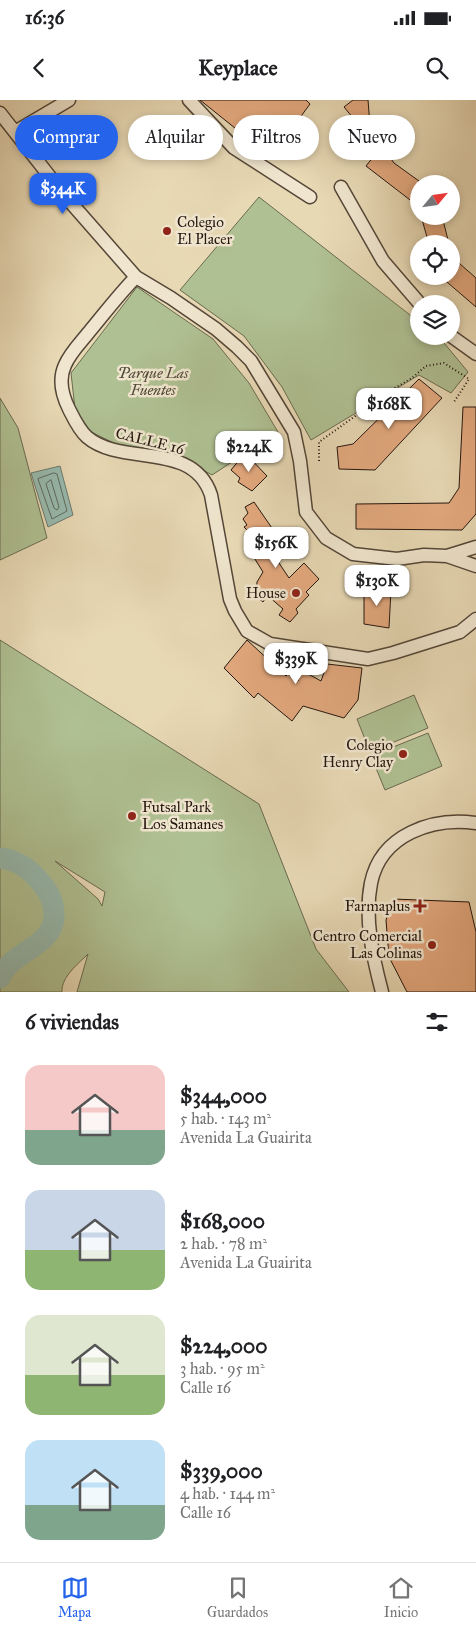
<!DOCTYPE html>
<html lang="es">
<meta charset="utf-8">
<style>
:root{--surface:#fff;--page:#f6f6f6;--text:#202124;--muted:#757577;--line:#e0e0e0;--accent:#2563eb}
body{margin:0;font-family:"IM FELL Great Primer",serif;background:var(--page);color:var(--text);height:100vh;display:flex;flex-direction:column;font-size:19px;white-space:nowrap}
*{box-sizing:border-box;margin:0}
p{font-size:16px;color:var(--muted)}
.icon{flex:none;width:28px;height:28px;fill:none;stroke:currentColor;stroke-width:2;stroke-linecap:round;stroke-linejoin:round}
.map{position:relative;height:892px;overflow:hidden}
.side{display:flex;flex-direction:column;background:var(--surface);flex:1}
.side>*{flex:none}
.guide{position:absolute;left:15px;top:15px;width:446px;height:45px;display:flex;gap:10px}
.needle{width:32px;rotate:61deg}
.fabs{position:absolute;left:410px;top:75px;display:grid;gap:10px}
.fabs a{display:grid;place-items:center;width:50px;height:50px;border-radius:50%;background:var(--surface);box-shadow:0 2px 8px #0003;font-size:25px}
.price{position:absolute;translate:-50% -42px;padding:0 11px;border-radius:10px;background:#fff;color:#222;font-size:16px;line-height:32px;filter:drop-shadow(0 1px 2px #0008)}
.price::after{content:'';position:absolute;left:50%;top:30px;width:15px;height:11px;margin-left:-8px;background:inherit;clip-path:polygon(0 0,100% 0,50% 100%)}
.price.selected{background:var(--accent);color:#fff}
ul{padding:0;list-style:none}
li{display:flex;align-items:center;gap:15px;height:125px;padding:0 25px}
li span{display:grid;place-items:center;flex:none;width:140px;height:100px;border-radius:15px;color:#555}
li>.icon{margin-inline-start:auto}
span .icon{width:60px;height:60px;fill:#fffc;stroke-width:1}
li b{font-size:21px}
h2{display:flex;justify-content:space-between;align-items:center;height:60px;padding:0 25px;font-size:21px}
.pill{padding:0 18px;border-radius:22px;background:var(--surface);box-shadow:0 2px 8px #0003;font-size:18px;line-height:45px}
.pill.selected{background:var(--accent);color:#fff}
.status{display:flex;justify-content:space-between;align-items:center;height:35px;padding:0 25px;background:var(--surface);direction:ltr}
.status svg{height:14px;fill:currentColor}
header{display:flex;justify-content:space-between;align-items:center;height:65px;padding:0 25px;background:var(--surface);font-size:22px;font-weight:800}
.tabs{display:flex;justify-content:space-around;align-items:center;height:70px;border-top:1px solid var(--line);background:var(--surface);font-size:14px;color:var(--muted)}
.tabs a{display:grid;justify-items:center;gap:2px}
.tabs .selected{color:var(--accent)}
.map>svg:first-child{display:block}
.green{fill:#afc092;stroke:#696a50;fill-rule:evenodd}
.water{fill:#97baae;stroke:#69786e}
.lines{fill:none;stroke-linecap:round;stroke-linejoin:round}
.shore{stroke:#5d685e;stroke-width:1}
.river{stroke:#97baae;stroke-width:21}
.building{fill:#e4a97f;stroke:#23150e}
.minor-casing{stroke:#544638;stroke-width:15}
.path{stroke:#23150e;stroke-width:2;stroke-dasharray:1 2.5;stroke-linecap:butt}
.minor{stroke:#f0e6cf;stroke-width:12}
.poi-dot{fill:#8f2418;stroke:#f0e6cf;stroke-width:2}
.labels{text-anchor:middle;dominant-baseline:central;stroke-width:5;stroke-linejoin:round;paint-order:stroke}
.poi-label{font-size:15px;fill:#23150e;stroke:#f0e6cf;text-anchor:end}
.park-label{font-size:15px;font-style:italic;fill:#4d4836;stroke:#f0e6cf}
.street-label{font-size:15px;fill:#23150e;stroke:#f0e6cf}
</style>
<div class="status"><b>16:36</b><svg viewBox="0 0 49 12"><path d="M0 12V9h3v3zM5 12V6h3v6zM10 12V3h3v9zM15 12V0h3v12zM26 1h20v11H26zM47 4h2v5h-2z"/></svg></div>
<header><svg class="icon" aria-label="back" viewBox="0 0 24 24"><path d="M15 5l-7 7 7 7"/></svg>Keyplace<svg class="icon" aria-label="search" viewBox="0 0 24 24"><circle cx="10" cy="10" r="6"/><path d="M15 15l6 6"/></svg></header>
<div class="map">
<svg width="476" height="892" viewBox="0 0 476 892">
<rect width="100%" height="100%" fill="#e8d9b5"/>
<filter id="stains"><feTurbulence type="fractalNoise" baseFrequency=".004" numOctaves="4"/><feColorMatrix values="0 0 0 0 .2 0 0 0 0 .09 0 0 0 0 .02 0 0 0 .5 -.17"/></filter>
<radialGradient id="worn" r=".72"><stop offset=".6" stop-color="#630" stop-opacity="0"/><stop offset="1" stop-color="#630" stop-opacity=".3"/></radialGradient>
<path class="green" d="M259,97L419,222V236H437L440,238L468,272L451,293L419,275L311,340L282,287L244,236L180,190Z
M137,187L213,239L249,283L278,332L212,375L180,357L118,345L91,332L75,309L71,273Z
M0,298L18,328L47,438L0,460Z
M0,540L259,704L316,849L349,892H77L88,854C78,864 61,877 62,892H0ZM55,761L105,792L102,806L98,799Z
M414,595L428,628L370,652L357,619Z
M428,633L442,666L385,690L371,656Z"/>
<path class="water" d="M60,366L73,415L48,427L31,373Z"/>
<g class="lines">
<path class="shore" d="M54,373L57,374L67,411L52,419L38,379Z
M51,380L59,407L57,410L54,408L46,384Z"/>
<path class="river" d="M0,758C18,760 31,770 42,784C49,792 53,801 54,812C57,847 11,850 0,878"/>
</g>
<path class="building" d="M200,0H306L310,4L271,57Z
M353,0H368L370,25L382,46L394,63L419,81V98L414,103L366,66L374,56L356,57L353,18L344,7Z
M421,116H442L449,144H429Z
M451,156L476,178V207L440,176H451Z
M419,279L442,298L375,370L339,369L337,347L353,344Z
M463,307H476V414L462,430L356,429V404L449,403L459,388Z
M245,353L267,376L252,391L238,382L240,378L231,370Z
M254,402L274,431L263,439L289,478L304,463L319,479L306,492L309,495L296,509L298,513L290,522L279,515L283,509L267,495L263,502L256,496L257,482L263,472L253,456L259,450L247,437L250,433L244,427L247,425L243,419L248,413L245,407Z
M364,487L391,490L389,528L364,524Z
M247,540L286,576L288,574L298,581L301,570L321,581L327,564L362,568L358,600L344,618L303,606L292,621L258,593L254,598L224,568Z
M393,799L469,802L476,832V892H407L389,857L386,820Z"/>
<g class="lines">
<defs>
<path id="minor" d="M189,0L234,48L310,97
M0,13L65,96L136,177L171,198L216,229L237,247L251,261L294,332L300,361L306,412L326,438L353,454L397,459L424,455L447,456L476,466
M15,32L69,0
M341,87L383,161L420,204
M136,177C119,194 105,213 89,232C81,242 70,253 65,265C58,280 62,295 69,309C74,319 79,330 87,337C122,367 193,340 211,395L230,499L235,511L247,531L270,544L368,559L393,553L460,532L476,519
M451,236L476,254
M447,456L476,447
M382,892C373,858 364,818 371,783C381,734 433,717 476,723"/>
</defs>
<use href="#minor" class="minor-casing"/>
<path class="path" d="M319,361V342L393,289L412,278L426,266L444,263L469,279L454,302"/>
<use href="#minor" class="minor"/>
</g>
<g class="poi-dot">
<circle cx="167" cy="131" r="5"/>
<circle cx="296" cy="493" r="5"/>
<circle cx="403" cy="654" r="5"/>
<circle cx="132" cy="716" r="5"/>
<path d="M417.5 798.5h5v5h5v5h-5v5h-5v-5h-5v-5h5z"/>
<circle cx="432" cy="845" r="5"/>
</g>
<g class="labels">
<g class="poi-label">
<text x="177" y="122" text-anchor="start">Colegio<tspan x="177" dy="17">El Placer</tspan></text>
<text x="286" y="493">House</text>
<text x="393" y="645">Colegio<tspan x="393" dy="17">Henry Clay</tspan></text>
<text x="142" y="707" text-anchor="start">Futsal Park<tspan x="142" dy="17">Los Samanes</tspan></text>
<text x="410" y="806">Farmaplus</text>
<text x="422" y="836">Centro Comercial<tspan x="422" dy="17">Las Colinas</tspan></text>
</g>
<g class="park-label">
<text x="153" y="273">Parque Las<tspan x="153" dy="17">Fuentes</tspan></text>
</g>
<g class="street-label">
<text transform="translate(150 341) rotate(14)">CALLE 16</text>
</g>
</g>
<rect width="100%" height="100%" filter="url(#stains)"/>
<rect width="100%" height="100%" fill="url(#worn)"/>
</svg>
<div class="fabs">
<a><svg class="needle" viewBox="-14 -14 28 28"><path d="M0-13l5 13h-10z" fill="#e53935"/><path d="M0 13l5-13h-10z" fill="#757577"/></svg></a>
<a><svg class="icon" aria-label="locate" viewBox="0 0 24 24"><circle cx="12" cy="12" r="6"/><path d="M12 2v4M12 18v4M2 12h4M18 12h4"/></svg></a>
<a><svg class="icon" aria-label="layers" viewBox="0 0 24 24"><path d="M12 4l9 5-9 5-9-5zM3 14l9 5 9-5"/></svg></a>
</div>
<b class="price selected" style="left:63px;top:115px">$344K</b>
<b class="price" style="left:389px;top:330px">$168K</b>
<b class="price" style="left:249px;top:373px">$224K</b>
<b class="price" style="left:276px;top:469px">$156K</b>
<b class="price" style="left:377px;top:507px">$130K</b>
<b class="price" style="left:296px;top:585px">$339K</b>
<div class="guide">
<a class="pill selected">Comprar</a>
<a class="pill">Alquilar</a>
<a class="pill">Filtros</a>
<a class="pill">Nuevo</a>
</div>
</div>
<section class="side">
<h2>6 viviendas<svg class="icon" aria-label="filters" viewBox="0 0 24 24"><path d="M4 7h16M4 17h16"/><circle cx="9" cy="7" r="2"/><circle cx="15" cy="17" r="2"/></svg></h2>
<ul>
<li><span style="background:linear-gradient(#f6c9c9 65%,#7fa58c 0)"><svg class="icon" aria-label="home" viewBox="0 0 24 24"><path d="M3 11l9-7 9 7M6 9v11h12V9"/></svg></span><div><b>$344,000</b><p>5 hab. · 143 m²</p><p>Avenida La Guairita</p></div></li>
<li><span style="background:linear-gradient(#c9d6e8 60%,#8fb573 0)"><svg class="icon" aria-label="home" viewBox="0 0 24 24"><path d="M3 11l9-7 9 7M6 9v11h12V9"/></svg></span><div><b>$168,000</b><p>2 hab. · 78 m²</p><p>Avenida La Guairita</p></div></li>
<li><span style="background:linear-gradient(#dfe7d0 60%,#8fb573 0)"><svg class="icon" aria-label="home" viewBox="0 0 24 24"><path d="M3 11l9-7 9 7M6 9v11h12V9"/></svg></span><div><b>$224,000</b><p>3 hab. · 95 m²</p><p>Calle 16</p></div></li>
<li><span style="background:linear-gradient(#bfe0f5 65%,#7fa58c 0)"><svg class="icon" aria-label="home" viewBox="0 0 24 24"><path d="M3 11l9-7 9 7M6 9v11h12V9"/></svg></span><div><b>$339,000</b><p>4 hab. · 144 m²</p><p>Calle 16</p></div></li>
</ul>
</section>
<nav class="tabs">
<a class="selected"><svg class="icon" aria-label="map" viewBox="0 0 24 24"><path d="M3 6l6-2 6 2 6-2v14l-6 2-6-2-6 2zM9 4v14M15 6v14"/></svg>Mapa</a>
<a><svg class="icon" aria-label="saved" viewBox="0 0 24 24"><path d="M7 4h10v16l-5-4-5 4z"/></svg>Guardados</a>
<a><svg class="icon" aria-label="home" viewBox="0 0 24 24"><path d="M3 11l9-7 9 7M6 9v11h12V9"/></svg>Inicio</a>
</nav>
